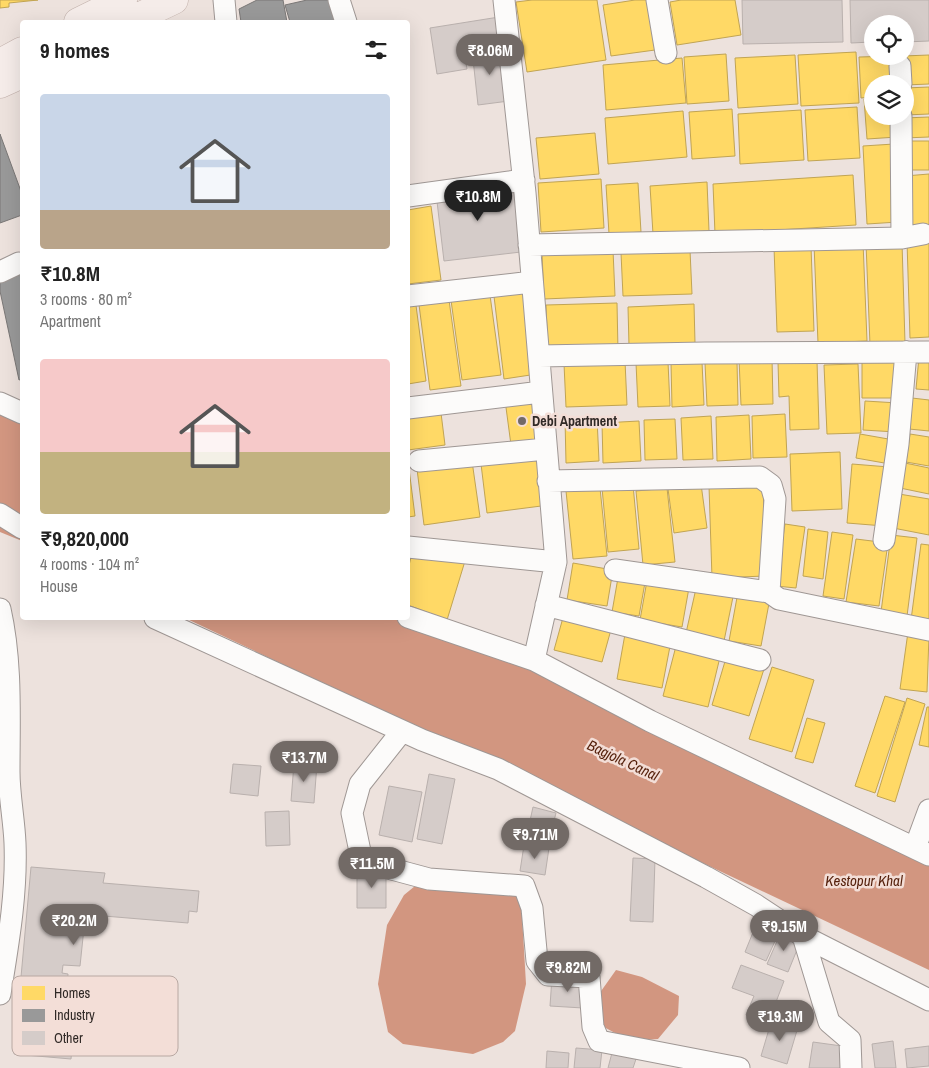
<!DOCTYPE html>
<meta charset="utf-8">
<style>
:root{--surface:#fff;--page:#f6f6f6;--text:#222;--muted:#767676;--accent:#726a66}
body{margin:0;font-family:"Archivo Narrow",sans-serif;background:var(--page);color:var(--text);height:100vh;display:flex;flex-direction:column;font-size:19px;white-space:nowrap}
*{box-sizing:border-box;margin:0}
p{font-size:16px;color:var(--muted)}
.icon{flex:none;width:28px;height:28px;fill:none;stroke:currentColor;stroke-width:2;stroke-linecap:round;stroke-linejoin:round}
.map{position:relative;flex:1;overflow:hidden}
.drawer{position:absolute;left:20px;top:20px;width:390px;height:600px;display:flex;flex-direction:column;background:var(--surface);border-radius:5px;box-shadow:0 5px 20px #0002}
.drawer>*{flex:none}
.controls{position:absolute;left:864px;top:15px;display:grid;gap:10px}
.controls a{display:grid;place-items:center;width:50px;height:50px;border-radius:50%;background:var(--surface);box-shadow:0 5px 20px #0002;font-size:25px}
.price{position:absolute;translate:-50% -42px;padding:0 11px;border-radius:18px;background:var(--accent);color:#fff;font-size:16px;line-height:32px;filter:drop-shadow(0 1px 2px #0008)}
.price::after{content:'';position:absolute;left:50%;top:30px;width:15px;height:11px;margin-left:-8px;background:inherit;clip-path:polygon(0 0,100% 0,50% 100%)}
.price.selected{background:#222;color:#fff}
ul{padding:0;list-style:none}
li{display:grid;align-content:center;gap:10px;height:265px;padding:0 20px}
li span{display:grid;place-items:center;height:155px;border-radius:5px;color:#555}
li>.icon{margin-inline-start:auto}
span .icon{width:90px;height:90px;fill:#fffc;stroke-width:1}
li b{font-size:21px}
h2{display:flex;justify-content:space-between;align-items:center;height:60px;padding:0 20px;font-size:21px}
.map>svg:first-child{display:block}
.water{fill:#d29680}
.homes{fill:#ffd966;stroke:#c1a453}
.industry{fill:#999;stroke:#7a7776}
.building{fill:#d5ccc9;stroke:#b9b0ad}
.lines{fill:none;stroke-linecap:round;stroke-linejoin:round}
.minor-casing{stroke:#9f9794;stroke-width:23}
.primary-casing{stroke:#c0afa9;stroke-width:29}
.minor{stroke:#fcfbfa;stroke-width:21}
.primary{stroke:#f5ece9;stroke-width:28}
.poi-dot{fill:#726a66;stroke:#f3ded7;stroke-width:2}
.labels{text-anchor:middle;dominant-baseline:central;stroke-width:5;stroke-linejoin:round;paint-order:stroke}
.poi-label{font-size:14px;font-weight:bold;fill:#302926;stroke:#f3ded7;text-anchor:start}
.water-label{font-size:15px;font-style:italic;fill:#541f0a;stroke:#f3ded7}
.key{fill:#f3ded7;stroke:#b8a8a2;stroke-width:1}
.key-label{font-size:14px;fill:#302926}
</style>
<div class="map">
<svg width="929" height="1068" viewBox="0 0 929 1068">
<rect width="100%" height="100%" fill="#ede2dd"/>
<path class="water" d="M0,405L22,415V541L0,532Z
M185,618H403L541,668L929,852V970Z
M431,873L510,885L521,899L526,984L515,1031L503,1042L473,1054L403,1044L388,1032L378,984L387,925L404,895Z
M616,970L642,977L679,996L678,1015L658,1039L630,1041L602,1026L599,994Z"/>
<path class="homes" d="M0,0H38L9,3V7L0,8Z
M532,0H597L606,60L527,72L516,2Z
M635,0H648L655,50L611,56L603,5Z
M681,0H735L741,35L677,45L670,2Z
M856,52L859,103L801,106L798,55Z
M726,54L729,101L687,104L684,57Z
M795,55L798,104L738,108L735,58Z
M929,55V84L905,85L903,56Z
M895,56L897,84H872V97L861,98L859,57Z
M682,58L686,103L606,110L603,65Z
M929,87V114L905,115V88Z
M864,99H872V116H896L897,137L867,139Z
M857,107L860,158L808,161L805,110Z
M732,109L735,156L692,159L689,112Z
M801,110L804,160L740,164L738,114Z
M683,111L687,157L608,164L605,118Z
M929,117V137L904,138V118Z
M595,133L599,174L540,179L536,138Z
M904,141H929V170H904Z
M894,144L898,222L867,224L863,146Z
M929,174V225L907,226L905,176Z
M853,175L856,225L715,234L713,184Z
M601,179L604,228L541,232L538,183Z
M707,182L709,231L653,234L650,186Z
M638,183L641,232L609,234L606,185Z
M431,206L441,280L408,284V210Z
M929,240V337L910,338L907,241Z
M863,242L867,341L818,343L814,244Z
M902,242L905,343L870,345L866,243Z
M811,246L814,331L777,332L774,247Z
M613,250L615,296L544,299L542,253Z
M690,250L692,294L623,296L621,253Z
M525,284L537,374L504,379L493,288Z
M489,288L501,375L462,380L450,293Z
M448,293L461,386L430,390L418,297Z
M415,298L426,381L408,384V299Z
M617,303L618,351L548,353L546,305Z
M694,304L695,343L629,346L628,307Z
M919,357L929,358V390L916,389Z
M772,358L773,404L741,405L739,359Z
M625,361L627,405L566,407L564,364Z
M817,361L819,429L790,430L789,396L779,397L778,362Z
M668,362L670,406L638,407L636,363Z
M702,362L704,405L672,407L671,363Z
M737,362L738,405L707,406L705,363Z
M862,362H899V398H862Z
M858,364L861,433L827,434L824,365Z
M533,396L538,441L511,445L505,400Z
M912,398L929,400V431L909,429Z
M865,401L898,403L896,432L863,430Z
M440,405L445,445L408,450V409Z
M785,414L787,457L753,458L752,416Z
M749,415L751,459L717,461L716,417Z
M711,416L713,459L683,460L681,418Z
M597,418L599,461L566,463L565,419Z
M675,419L677,459L645,460L644,420Z
M639,421L641,461L603,463L602,423Z
M860,434L894,440L890,464L856,458Z
M910,434L929,437V466L906,462Z
M840,452L842,509L792,511L790,454Z
M543,456L549,505L487,513L481,464Z
M408,461L415,516L408,517Z
M472,461L480,517L424,525L417,469Z
M905,463L929,468V494L900,488Z
M852,464L889,467L884,526L847,523Z
M701,484L707,528L674,533L668,489Z
M763,484L766,576L712,578L709,486Z
M633,485L639,549L608,552L602,488Z
M600,488L607,556L573,559L566,491Z
M667,488L675,562L643,565L636,491Z
M899,494L929,499V535L893,528Z
M785,524L805,527L796,588L776,586Z
M808,529L828,532L823,579L803,576Z
M832,532L853,535L844,599L823,596Z
M891,535L917,538L907,616L881,612Z
M856,539L888,543L879,606L846,602Z
M921,544L929,545V622L911,620Z
M413,550L465,561L447,620L408,605V569Z
M573,563L613,570L607,606L567,600Z
M619,572L646,577L639,616L612,612Z
M648,575L690,582L682,627L640,620Z
M697,584L734,592L724,641L686,633Z
M738,592L770,598L761,646L729,641Z
M564,614L612,626L602,662L554,650Z
M908,632L929,635L927,692L900,689Z
M625,634L671,641L662,688L617,679Z
M676,646L720,657L708,707L663,696Z
M726,658L764,669L749,716L712,705Z
M772,667L814,680L792,752L749,739Z
M885,696L905,702L875,793L855,786Z
M907,698L925,704L895,802L877,796Z
M927,707H929V747L919,745Z
M807,718L825,723L813,763L795,758Z"/>
<path class="industry" d="M257,0H283L287,22H241L239,9Z
M307,0H335L341,22H290L285,5Z
M0,134L22,194V215L0,223Z
M22,271V379L19,380L0,291V276Z"/>
<path class="building" d="M742,0H842L843,42L743,44Z
M850,0H929V41L905,42V24H872V42L851,43Z
M499,17L503,43L464,50L467,69L437,74L430,28Z
M503,46L509,101L478,105L472,50Z
M513,184L521,252L444,261L436,193Z
M294,763L317,764L314,803L291,801Z
M233,764L261,766L258,796L230,793Z
M429,774L455,779L442,844L417,839Z
M389,786L422,792L412,842L379,835Z
M533,807L556,813L548,844L526,839Z
M289,811L290,845L266,846L265,812Z
M524,845L549,848L545,875L520,871Z
M633,858L655,859L653,922L630,921Z
M31,867L105,873L103,883L199,891L197,912L189,911L188,923L68,913L66,926L84,928L80,966L63,965L62,973L68,974L67,989L60,988L59,993L77,994L71,1059L14,1054Z
M357,870H386V908H357Z
M758,920L780,930L766,961L745,952Z
M781,932L801,940L788,972L767,964Z
M741,965L784,981L768,1023L746,1015L754,996L732,988Z
M552,977L585,979L583,1008L550,1006Z
M772,1019L798,1027L787,1064L761,1056Z
M893,1041L896,1068H875L872,1044Z
M813,1042L849,1047L846,1068H809Z
M929,1046V1066L907,1068L905,1049Z
M576,1048L602,1050L600,1068H574Z
M613,1049L637,1056L633,1068H608Z
M547,1051L569,1053L568,1068H546Z"/>
<g class="lines">
<defs>
<path id="minor" d="M224,0L226,22
M339,0L346,22
M504,0L525,193L556,562L534,660
M657,0L666,53
M900,66L901,84
M901,116L902,238
M408,196L524,180
M529,245L902,238L923,234
M0,272L19,263
M408,296L532,282
M539,356L705,353L929,352
M0,403L22,413
M408,408L541,392
M419,461L546,449
M548,481L760,477L771,485L775,499L769,592L779,599L929,630
M0,514L22,528
M884,540L898,444L906,352
M408,547L556,562
M615,570L769,592
M546,605L760,660
M0,609C12,662 9,718 9,772C9,795 14,819 15,843C17,894 8,944 0,994
M408,617L534,660L650,721L929,855
M155,618L422,740L498,769L706,877L756,905L803,936L929,1000
M402,731L360,784L352,813L362,861L429,879L524,886L532,908L537,961L548,975L589,977L593,1027L599,1041L739,1068
M915,848L929,810
M803,936L829,1022L850,1040L851,1068"/>
<path id="primary" d="M78,22L123,0
M128,22L174,0
M0,63L22,51
M0,84L22,74"/>
</defs>
<use href="#minor" class="minor-casing"/>
<use href="#primary" class="primary-casing"/>
<use href="#minor" class="minor"/>
<use href="#primary" class="primary"/>
</g>
<circle class="poi-dot" cx="522" cy="421" r="5"/>
<g class="labels">
<g class="poi-label">
<text x="532" y="421">Debi Apartment</text>
</g>
<g class="water-label">
<text transform="translate(623 760) rotate(25)">Bagjola Canal</text>
<text x="864" y="880">Kestopur Khal</text>
</g>
</g>
<rect x="12" y="976" width="166" height="80" rx="8" class="key"/>
<rect x="22" y="986" width="23" height="14" fill="#ffd966"/>
<rect x="22" y="1009" width="23" height="13" fill="#999"/>
<rect x="22" y="1031" width="23" height="14" fill="#d5ccc9"/>
<g class="key-label">
<text x="54" y="998">Homes</text>
<text x="54" y="1020">Industry</text>
<text x="54" y="1043">Other</text>
</g>
</svg>
<div class="controls">
<a><svg class="icon" aria-label="locate" viewBox="0 0 24 24"><circle cx="12" cy="12" r="6"/><path d="M12 2v4M12 18v4M2 12h4M18 12h4"/></svg></a>
<a><svg class="icon" aria-label="layers" viewBox="0 0 24 24"><path d="M12 4l9 5-9 5-9-5zM3 14l9 5 9-5"/></svg></a>
</div>
<b class="price" style="left:490px;top:76px">₹8.06M</b>
<b class="price selected" style="left:478px;top:222px">₹10.8M</b>
<b class="price" style="left:304px;top:783px">₹13.7M</b>
<b class="price" style="left:535px;top:860px">₹9.71M</b>
<b class="price" style="left:372px;top:889px">₹11.5M</b>
<b class="price" style="left:74px;top:946px">₹20.2M</b>
<b class="price" style="left:784px;top:952px">₹9.15M</b>
<b class="price" style="left:568px;top:993px">₹9.82M</b>
<b class="price" style="left:780px;top:1042px">₹19.3M</b>
<section class="drawer">
<h2>9 homes<svg class="icon" aria-label="filters" viewBox="0 0 24 24"><path d="M4 7h16M4 17h16"/><circle cx="9" cy="7" r="2"/><circle cx="15" cy="17" r="2"/></svg></h2>
<ul>
<li><span style="background:linear-gradient(#c9d6e8 75%,#b9a48a 0)"><svg class="icon" aria-label="home" viewBox="0 0 24 24"><path d="M3 11l9-7 9 7M6 9v11h12V9"/></svg></span><div><b>₹10.8M</b><p>3 rooms · 80 m²</p><p>Apartment</p></div></li>
<li><span style="background:linear-gradient(#f6c9c9 60%,#c2b280 0)"><svg class="icon" aria-label="home" viewBox="0 0 24 24"><path d="M3 11l9-7 9 7M6 9v11h12V9"/></svg></span><div><b>₹9,820,000</b><p>4 rooms · 104 m²</p><p>House</p></div></li>
</ul>
</section>
</div>
